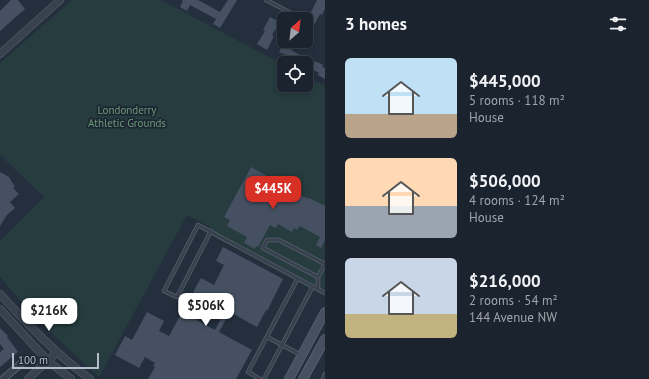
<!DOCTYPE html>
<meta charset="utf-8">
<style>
:root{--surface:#1b232e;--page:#282f3a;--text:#f1f3f6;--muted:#a0a4aa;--line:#39404a;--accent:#d93025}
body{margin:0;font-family:"PT Sans",sans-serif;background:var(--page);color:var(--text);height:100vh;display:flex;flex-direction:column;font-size:15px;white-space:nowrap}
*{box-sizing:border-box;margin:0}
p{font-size:13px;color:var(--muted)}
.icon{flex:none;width:22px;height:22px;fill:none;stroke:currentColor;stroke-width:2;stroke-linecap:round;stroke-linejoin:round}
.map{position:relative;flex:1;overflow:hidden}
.sheet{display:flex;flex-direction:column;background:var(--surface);width:324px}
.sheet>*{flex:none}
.needle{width:26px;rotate:28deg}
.controls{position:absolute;left:277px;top:12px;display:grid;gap:8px}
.controls a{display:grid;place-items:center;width:36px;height:36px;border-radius:6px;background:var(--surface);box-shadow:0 2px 6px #0003,0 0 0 1px var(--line);font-size:20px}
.scale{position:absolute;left:12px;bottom:10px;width:87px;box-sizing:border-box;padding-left:4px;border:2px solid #b4bcc9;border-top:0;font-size:11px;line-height:14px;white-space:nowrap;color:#b4bcc9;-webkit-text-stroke:3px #1d2633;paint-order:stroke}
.price{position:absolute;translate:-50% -34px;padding:0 9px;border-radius:8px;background:#fff;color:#222;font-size:13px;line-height:26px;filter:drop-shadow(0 1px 2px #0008)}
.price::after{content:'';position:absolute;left:50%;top:24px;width:12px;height:9px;margin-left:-6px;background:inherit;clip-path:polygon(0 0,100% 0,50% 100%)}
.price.selected{background:var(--accent);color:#fff}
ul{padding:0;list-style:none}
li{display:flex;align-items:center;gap:12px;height:100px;padding:0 20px}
li span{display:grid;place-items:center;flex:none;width:112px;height:80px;border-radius:6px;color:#555}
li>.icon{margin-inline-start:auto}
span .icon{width:48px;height:48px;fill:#fffc;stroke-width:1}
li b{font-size:17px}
h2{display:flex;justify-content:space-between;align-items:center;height:48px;padding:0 20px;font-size:17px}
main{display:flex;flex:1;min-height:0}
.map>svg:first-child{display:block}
.green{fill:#263c3f}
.building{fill:#455162}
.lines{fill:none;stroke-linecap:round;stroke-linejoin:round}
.service-casing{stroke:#565f6c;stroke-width:4.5}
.minor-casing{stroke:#565f6c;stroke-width:8}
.tertiary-casing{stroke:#565f6c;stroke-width:8}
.secondary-casing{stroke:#565f6c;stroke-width:10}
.service{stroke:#38414e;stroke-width:3}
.minor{stroke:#38414e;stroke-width:6}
.tertiary{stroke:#38414e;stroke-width:7}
.secondary{stroke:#465061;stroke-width:8}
.labels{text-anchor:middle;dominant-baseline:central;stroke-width:3.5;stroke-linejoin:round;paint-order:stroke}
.park-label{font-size:11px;fill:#6b9a76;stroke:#1d2633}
</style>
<main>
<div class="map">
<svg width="325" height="379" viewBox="0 0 325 379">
<rect width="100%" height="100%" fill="#242f3e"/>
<path class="green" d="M72,0H161L284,65V85H306V76L325,86V289L322,295L218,239L208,226L187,215L99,377L33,316L0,277V241L44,197L0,155V63Z"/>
<path class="building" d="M11,0H18L25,9L0,31V11Z
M181,0H198L220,12L228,0H237L220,28L213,24L216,19L190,5L187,11L180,7L183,1Z
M317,0H325V9L322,15L320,14L311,31L313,32L306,45V17L308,13L310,14Z
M270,17L280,22L272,35L274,36L267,50L257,44L265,31L263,30Z
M283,44L292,49L291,50L300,55L299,57L313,65L315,61L323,65L322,67L325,68V79L318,75L319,73L306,66V63H295L287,58L288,56L279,52Z
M251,167L308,199L309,198L325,206V240L321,248L316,245L320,237L300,226L297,230L294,228L292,232L278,224L276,228L270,225L258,247L256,246L255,249L244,243L247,237L227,226L230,220L224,217Z
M0,172L9,177L15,187L13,188L19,194L10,202L15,208L7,215L0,226Z
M223,247L283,279L267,311L266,310L257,327L230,312L219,332L252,350L236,379H148L155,367L153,366L155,363L145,357L139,368L115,355L125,336L132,340L147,312L164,321L159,331L169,336L182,312L215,330L226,310L193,292L201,278L214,285L224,265L216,261Z
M0,328L8,336L7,337L18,352L0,367V352L4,349L0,344Z"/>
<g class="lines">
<defs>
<path id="service" d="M266,0L289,12
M211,231L177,297L164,291L198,225L325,293
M318,277L263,248L267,240H279L325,264
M318,289V277L325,264
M267,337L301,355
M260,379L248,372L298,278
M264,379L313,286
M323,379L325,374"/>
<path id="minor" d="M3,379L24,361"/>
<path id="tertiary" d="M0,54L60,0
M0,294C28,325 56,354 90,379
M0,309L48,361L71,379
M28,379L57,352"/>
<path id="secondary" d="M289,379L325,312
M303,379L325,339"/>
</defs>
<use href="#service" class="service-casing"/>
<use href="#minor" class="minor-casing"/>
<use href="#tertiary" class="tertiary-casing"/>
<use href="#secondary" class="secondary-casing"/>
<use href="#service" class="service"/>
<use href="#minor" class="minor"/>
<use href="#tertiary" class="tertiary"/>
<use href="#secondary" class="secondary"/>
</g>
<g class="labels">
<g class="park-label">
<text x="127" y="110">Londonderry<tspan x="127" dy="13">Athletic Grounds</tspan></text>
</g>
</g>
</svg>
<div class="controls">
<a><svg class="needle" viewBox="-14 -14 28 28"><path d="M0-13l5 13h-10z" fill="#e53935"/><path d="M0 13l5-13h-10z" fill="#a0a4aa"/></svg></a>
<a><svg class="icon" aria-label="locate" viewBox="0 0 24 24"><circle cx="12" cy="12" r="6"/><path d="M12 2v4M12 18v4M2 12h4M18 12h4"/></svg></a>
</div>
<div class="scale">100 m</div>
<b class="price selected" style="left:273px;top:210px">$445K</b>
<b class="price" style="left:206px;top:327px">$506K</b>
<b class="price" style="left:49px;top:332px">$216K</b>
</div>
<section class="sheet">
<h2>3 homes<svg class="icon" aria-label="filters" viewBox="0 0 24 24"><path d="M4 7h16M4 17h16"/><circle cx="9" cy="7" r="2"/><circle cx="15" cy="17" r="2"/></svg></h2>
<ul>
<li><span style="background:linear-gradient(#bfe0f5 70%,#b9a48a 0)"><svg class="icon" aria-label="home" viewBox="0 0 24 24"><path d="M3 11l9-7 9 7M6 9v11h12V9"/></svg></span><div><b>$445,000</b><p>5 rooms · 118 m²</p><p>House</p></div></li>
<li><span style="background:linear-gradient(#ffd9b3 60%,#9aa5b1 0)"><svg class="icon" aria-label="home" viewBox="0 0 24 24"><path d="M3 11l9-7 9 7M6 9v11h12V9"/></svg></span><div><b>$506,000</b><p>4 rooms · 124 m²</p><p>House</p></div></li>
<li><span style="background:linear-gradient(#c9d6e8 70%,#c2b280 0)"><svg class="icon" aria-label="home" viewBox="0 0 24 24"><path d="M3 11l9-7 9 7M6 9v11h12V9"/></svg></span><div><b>$216,000</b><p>2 rooms · 54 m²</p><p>144 Avenue NW</p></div></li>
</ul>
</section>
</main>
